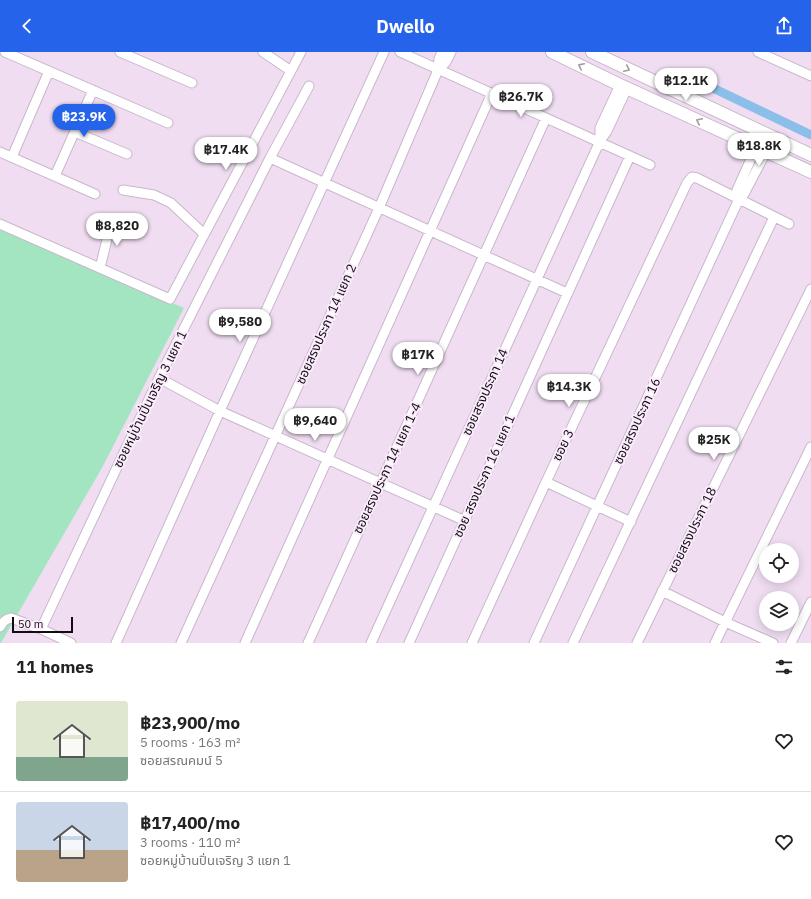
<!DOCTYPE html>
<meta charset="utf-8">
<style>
:root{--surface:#fff;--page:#f2f2f2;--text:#222;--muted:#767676;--line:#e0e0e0;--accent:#2563eb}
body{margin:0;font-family:"IBM Plex Sans","Noto Sans Thai",sans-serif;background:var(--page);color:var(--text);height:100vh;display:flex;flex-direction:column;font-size:15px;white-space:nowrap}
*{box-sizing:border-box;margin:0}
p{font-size:13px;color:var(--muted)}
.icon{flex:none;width:22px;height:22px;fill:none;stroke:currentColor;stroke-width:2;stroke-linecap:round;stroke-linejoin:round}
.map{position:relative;height:591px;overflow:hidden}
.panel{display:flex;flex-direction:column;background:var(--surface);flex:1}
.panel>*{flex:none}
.tools{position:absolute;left:759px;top:491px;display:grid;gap:8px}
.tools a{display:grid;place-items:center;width:40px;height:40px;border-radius:50%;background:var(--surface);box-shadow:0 2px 10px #0003;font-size:20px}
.scale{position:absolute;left:12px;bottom:10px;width:61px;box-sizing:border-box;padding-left:4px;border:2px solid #110c12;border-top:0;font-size:11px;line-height:14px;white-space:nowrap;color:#110c12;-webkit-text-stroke:3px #fbecfc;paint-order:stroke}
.price{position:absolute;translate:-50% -34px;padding:0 9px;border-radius:14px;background:#fff;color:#222;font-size:13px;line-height:26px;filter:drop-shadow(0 1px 2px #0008)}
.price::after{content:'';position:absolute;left:50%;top:24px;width:12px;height:9px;margin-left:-6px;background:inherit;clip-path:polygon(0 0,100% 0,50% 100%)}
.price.selected{background:var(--accent);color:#fff}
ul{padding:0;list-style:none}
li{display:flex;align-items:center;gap:12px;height:100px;padding:0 16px}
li+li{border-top:1px solid var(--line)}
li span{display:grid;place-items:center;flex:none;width:112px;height:80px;border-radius:4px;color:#555}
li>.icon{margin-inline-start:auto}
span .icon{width:48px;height:48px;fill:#fffc;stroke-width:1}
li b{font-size:17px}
h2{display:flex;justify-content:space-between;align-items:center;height:48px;padding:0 16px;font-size:17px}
header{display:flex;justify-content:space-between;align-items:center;height:52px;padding:0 16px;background:var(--accent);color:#fff;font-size:18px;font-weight:700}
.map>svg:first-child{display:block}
.green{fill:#a4e5c1}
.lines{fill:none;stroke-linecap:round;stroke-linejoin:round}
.canal{stroke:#8bbfe9;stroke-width:9}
.street-casing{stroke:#c8b7ca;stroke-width:11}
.secondary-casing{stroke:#c8b7ca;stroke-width:14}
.street{stroke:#fff;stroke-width:9}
.secondary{stroke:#fff;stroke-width:12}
.oneway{stroke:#a09ea0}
.labels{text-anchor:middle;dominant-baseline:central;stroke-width:4;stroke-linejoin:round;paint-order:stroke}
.street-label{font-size:13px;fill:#110c12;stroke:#fbecfc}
</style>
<header><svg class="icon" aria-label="back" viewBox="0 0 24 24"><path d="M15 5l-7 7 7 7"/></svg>Dwello<svg class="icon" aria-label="share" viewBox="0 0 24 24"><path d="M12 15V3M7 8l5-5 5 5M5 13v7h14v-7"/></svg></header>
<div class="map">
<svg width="811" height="591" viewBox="0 0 811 591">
<rect width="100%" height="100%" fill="#f0ddf2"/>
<path class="green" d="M0,177L184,256L103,414L1,591H0Z"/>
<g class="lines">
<path class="canal" d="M715,37L811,83"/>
<defs>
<path id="street" d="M5,0L168,71
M120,0L192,31
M263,0L291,19
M400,0L650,113
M758,0L811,24
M438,18L446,10L451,0
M75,80L127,102
M600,89V76L620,33
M0,100L95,142
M12,105L49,19
M270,106L567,241
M55,124L93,38
M123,138L154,143L171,151L204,182
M739,147L737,138L763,80
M0,172L170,247L301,0
M100,216L109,179V170
M159,326L220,359L463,468
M546,430L631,470
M662,539L725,570L773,591
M0,575C3,570 5,567 11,566L41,577L71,591
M41,577L159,326L270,106L309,34
M116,591L220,359L384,0
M181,591L379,156L438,18L439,7L442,0
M245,591L492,41
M308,591L546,66
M371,591L600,89L607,79L627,36
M409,591L630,104
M472,591L546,430L687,131L692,125L697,126L789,172
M534,591L739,147L744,142L766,100L772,85
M573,591L774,165
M637,591L811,237
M715,591L811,395
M791,591L811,550"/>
<path id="secondary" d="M552,0L620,33L811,120
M592,0L811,103"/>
</defs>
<use href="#street" class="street-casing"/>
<use href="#secondary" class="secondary-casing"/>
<use href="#street" class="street"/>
<use href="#secondary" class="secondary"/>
</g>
<defs><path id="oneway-chevron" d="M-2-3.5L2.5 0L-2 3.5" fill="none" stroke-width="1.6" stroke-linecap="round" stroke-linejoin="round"/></defs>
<g class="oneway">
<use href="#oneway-chevron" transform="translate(581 14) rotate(-154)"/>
<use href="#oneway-chevron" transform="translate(627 17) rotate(25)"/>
<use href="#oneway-chevron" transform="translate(699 69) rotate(-155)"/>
</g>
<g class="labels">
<g class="street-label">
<text transform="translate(326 272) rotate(-66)">ซอยสรงประภา 14 แยก 2</text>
<text transform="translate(485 340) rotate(-66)">ซอยสรงประภา 14</text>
<text transform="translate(150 347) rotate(-64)">ซอยหมู่บ้านปิ่นเจริญ 3 แยก 1</text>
<text transform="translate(637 369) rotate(-65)">ซอยสรงประภา 16</text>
<text transform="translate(563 393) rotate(-65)">ซอย 3</text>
<text transform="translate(387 416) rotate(-65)">ซอยสรงประภา 14 แยก 1-4</text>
<text transform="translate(484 424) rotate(-66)">ซอย สรงประภา 16 แยก 1</text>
<text transform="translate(692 478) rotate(-64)">ซอยสรงประภา 18</text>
</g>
</g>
</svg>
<div class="tools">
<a><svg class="icon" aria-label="locate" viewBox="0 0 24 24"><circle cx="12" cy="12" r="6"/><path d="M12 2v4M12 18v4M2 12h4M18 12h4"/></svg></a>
<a><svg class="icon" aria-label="layers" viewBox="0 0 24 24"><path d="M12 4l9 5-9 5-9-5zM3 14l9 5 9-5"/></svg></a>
</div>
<div class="scale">50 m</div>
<b class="price" style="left:686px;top:50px">฿12.1K</b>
<b class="price" style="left:521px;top:66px">฿26.7K</b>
<b class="price selected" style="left:84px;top:86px">฿23.9K</b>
<b class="price" style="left:759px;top:115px">฿18.8K</b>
<b class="price" style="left:226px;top:119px">฿17.4K</b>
<b class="price" style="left:117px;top:195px">฿8,820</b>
<b class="price" style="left:240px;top:291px">฿9,580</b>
<b class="price" style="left:418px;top:324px">฿17K</b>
<b class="price" style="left:569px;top:356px">฿14.3K</b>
<b class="price" style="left:315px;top:390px">฿9,640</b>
<b class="price" style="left:714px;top:409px">฿25K</b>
</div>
<section class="panel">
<h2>11 homes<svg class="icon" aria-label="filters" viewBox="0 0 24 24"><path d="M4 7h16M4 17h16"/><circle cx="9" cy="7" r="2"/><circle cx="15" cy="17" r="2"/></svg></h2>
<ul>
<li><span style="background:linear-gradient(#dfe7d0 70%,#7fa58c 0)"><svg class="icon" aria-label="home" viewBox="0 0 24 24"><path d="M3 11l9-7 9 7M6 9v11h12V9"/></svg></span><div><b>฿23,900/mo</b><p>5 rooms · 163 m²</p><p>ซอยสรณคมน์ 5</p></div><svg class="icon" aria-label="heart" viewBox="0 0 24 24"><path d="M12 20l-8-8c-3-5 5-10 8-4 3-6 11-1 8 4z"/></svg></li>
<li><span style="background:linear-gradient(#c9d6e8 60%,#b9a48a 0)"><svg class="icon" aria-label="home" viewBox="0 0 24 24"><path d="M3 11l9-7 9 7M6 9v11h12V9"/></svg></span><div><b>฿17,400/mo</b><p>3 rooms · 110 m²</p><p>ซอยหมู่บ้านปิ่นเจริญ 3 แยก 1</p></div><svg class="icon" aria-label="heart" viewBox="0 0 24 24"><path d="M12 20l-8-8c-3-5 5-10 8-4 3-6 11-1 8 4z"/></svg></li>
</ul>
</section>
